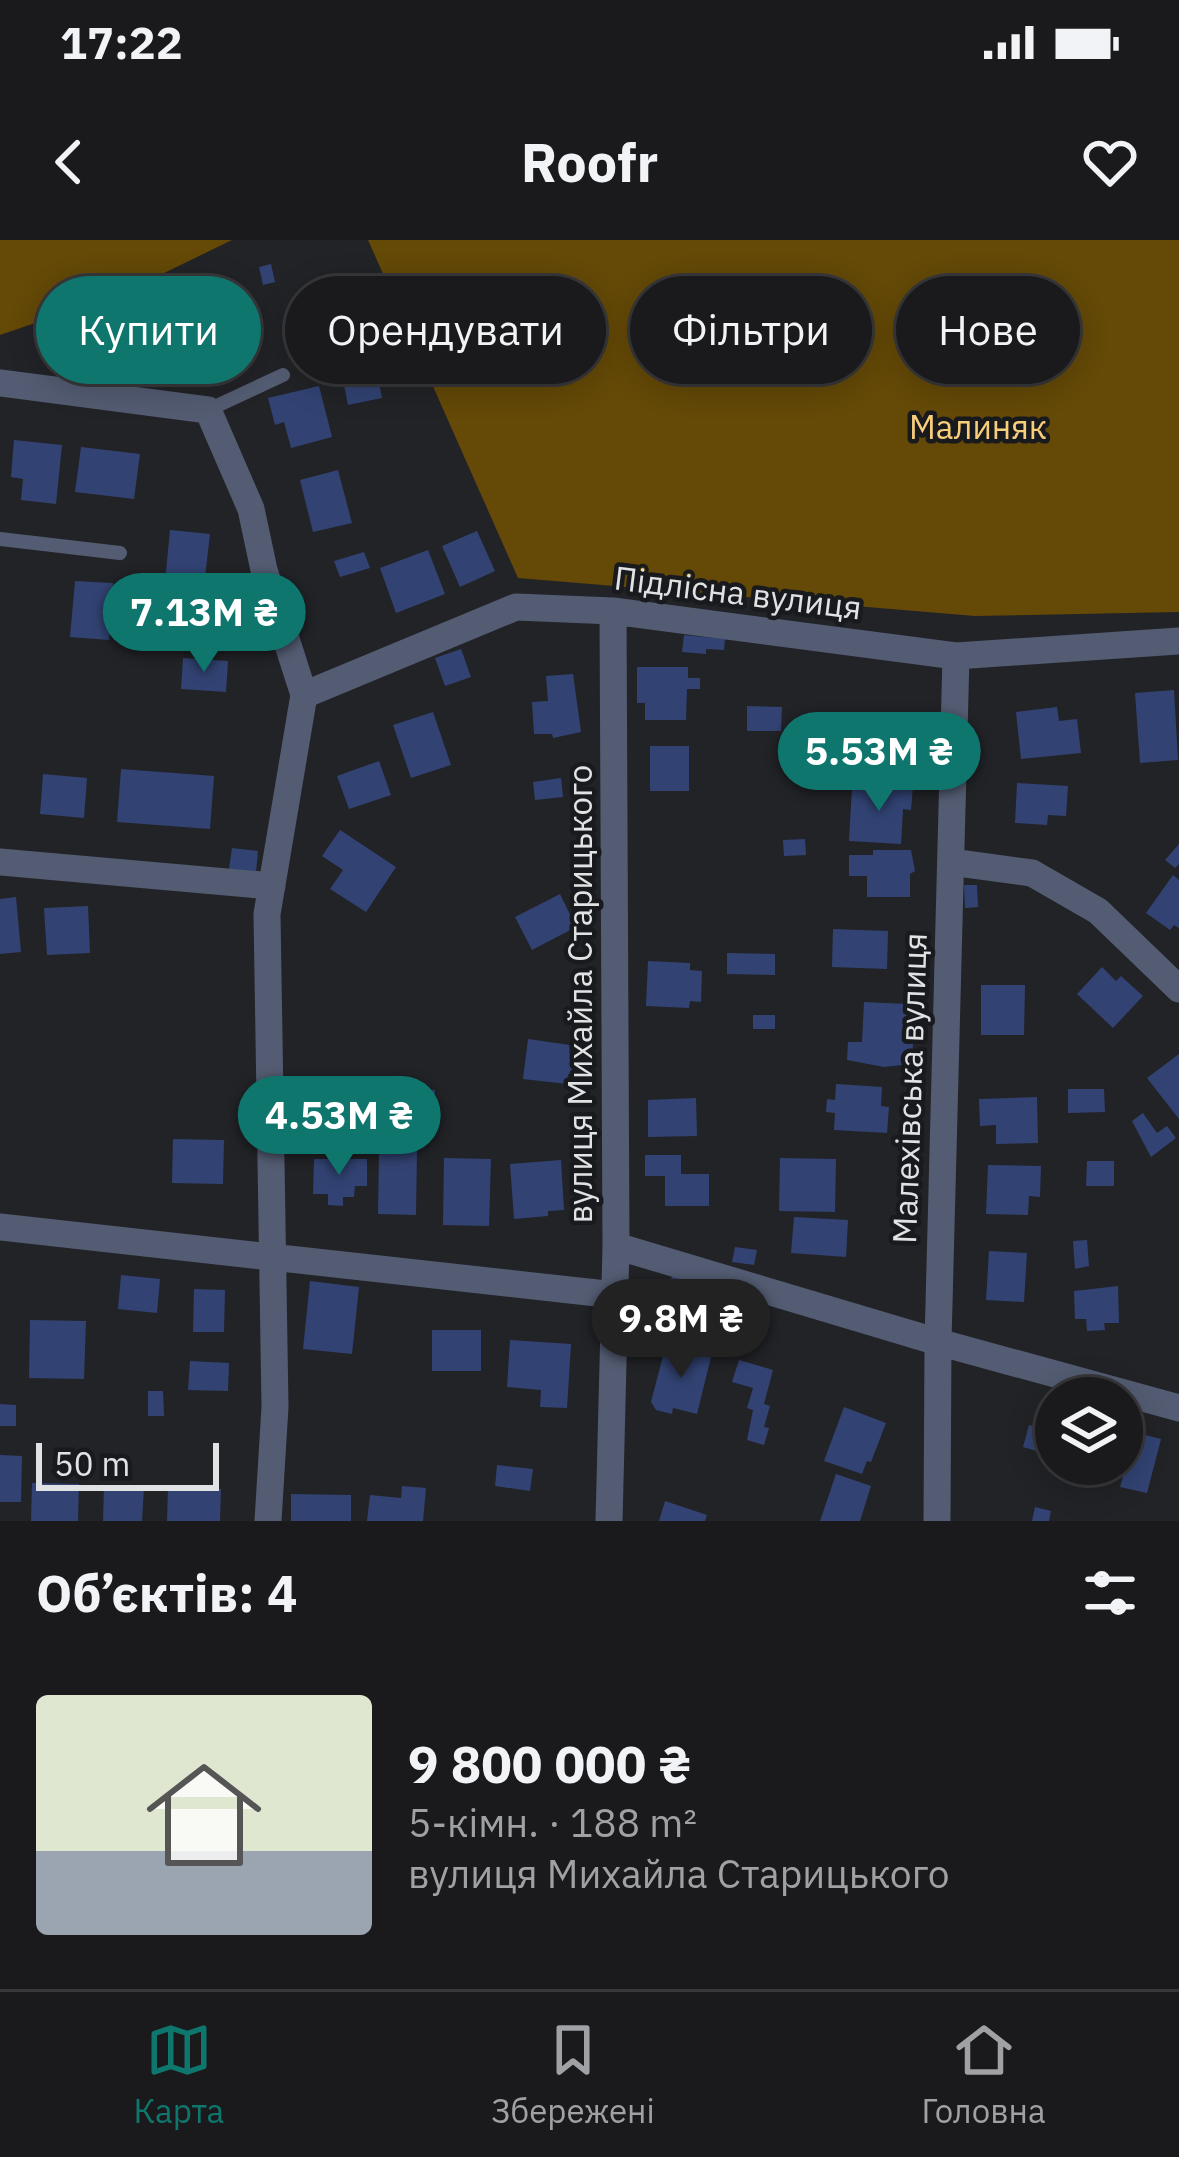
<!DOCTYPE html>
<html lang="uk">
<meta charset="utf-8">
<style>
:root{--surface:#1a1a1d;--page:#232326;--text:#f1f3f6;--muted:#9fa1a4;--line:#38383b;--accent:#0f766e}
body{margin:0;font-family:"IBM Plex Sans",sans-serif;background:var(--page);color:var(--text);height:100vh;display:flex;flex-direction:column;font-size:45px;white-space:nowrap}
*{box-sizing:border-box;margin:0}
p{font-size:39px;color:var(--muted)}
.icon{flex:none;width:66px;height:66px;fill:none;stroke:currentColor;stroke-width:2;stroke-linecap:round;stroke-linejoin:round}
.map{position:relative;height:1281px;overflow:hidden}
.side{display:flex;flex-direction:column;background:var(--surface);flex:1}
.side>*{flex:none}
.top-card{position:absolute;left:36px;top:36px;width:1107px;height:108px;display:flex;gap:24px}
.buttons{position:absolute;left:1035px;top:1137px;display:grid;gap:24px}
.buttons a{display:grid;place-items:center;width:108px;height:108px;border-radius:50%;background:var(--surface);box-shadow:0 6px 30px #0003,0 0 0 3px var(--line);font-size:60px}
.scale{position:absolute;left:36px;bottom:30px;width:183px;box-sizing:border-box;padding-left:12px;border:6px solid #e0e2e4;border-top:0;font-size:33px;line-height:42px;white-space:nowrap;color:#e0e2e4;-webkit-text-stroke:9px #181a1e;paint-order:stroke}
.price{position:absolute;translate:-50% -102px;padding:0 27px;border-radius:42px;background:var(--accent);color:#fff;font-size:39px;line-height:78px;filter:drop-shadow(0 3px 6px #0008)}
.price::after{content:'';position:absolute;left:50%;top:72px;width:36px;height:27px;margin-left:-18px;background:inherit;clip-path:polygon(0 0,100% 0,50% 100%)}
.price.on{background:#222;color:#fff}
ul{padding:0;list-style:none}
li{display:flex;align-items:center;gap:36px;height:300px;padding:0 36px}
li span{display:grid;place-items:center;flex:none;width:336px;height:240px;border-radius:12px;color:#555}
li>.icon{margin-inline-start:auto}
span .icon{width:144px;height:144px;fill:#fffc;stroke-width:1}
li b{font-size:51px}
h2{display:flex;justify-content:space-between;align-items:center;height:144px;padding:0 36px;font-size:51px}
.tag{padding:0 42px;border-radius:54px;background:var(--surface);box-shadow:0 6px 30px #0003,0 0 0 3px var(--line);font-size:42px;line-height:108px}
.tag.on{background:var(--accent);color:#fff}
.status{display:flex;justify-content:space-between;align-items:center;height:84px;padding:0 60px;background:var(--surface);direction:ltr}
.status svg{height:33px;fill:currentColor}
header{display:flex;justify-content:space-between;align-items:center;height:156px;padding:0 36px;background:var(--surface);font-size:54px;font-weight:700}
.tab-bar{display:flex;justify-content:space-around;align-items:center;height:168px;border-top:3px solid var(--line);background:var(--surface);font-size:33px;color:var(--muted)}
.tab-bar a{display:grid;justify-items:center;gap:6px}
.tab-bar .on{color:var(--accent)}
.map>svg:first-child{display:block}
.forest{fill:#644907}
.building{fill:#324373}
.lines{fill:none;stroke-linecap:round;stroke-linejoin:round}
.lane{stroke:#535c72;stroke-width:14}
.street{stroke:#535c72;stroke-width:27}
.labels{text-anchor:middle;dominant-baseline:central;stroke-width:9;stroke-linejoin:round;paint-order:stroke}
.park-label{font-size:33px;fill:#f9ce7a;stroke:#181a1e}
.street-label{font-size:33px;fill:#e0e2e4;stroke:#181a1e}
</style>
<div class="status"><b>17:22</b><svg viewBox="0 0 49 12"><path d="M0 12V9h3v3zM5 12V6h3v6zM10 12V3h3v9zM15 12V0h3v12zM26 1h20v11H26zM47 4h2v5h-2z"/></svg></div>
<header><svg class="icon" aria-label="back" viewBox="0 0 24 24"><path d="M15 5l-7 7 7 7"/></svg>Roofr<svg class="icon" aria-label="heart" viewBox="0 0 24 24"><path d="M12 20l-8-8c-3-5 5-10 8-4 3-6 11-1 8 4z"/></svg></header>
<div class="map">
<svg width="1179" height="1281" viewBox="0 0 1179 1281">
<rect width="100%" height="100%" fill="#222327"/>
<path class="forest" d="M0,0H232L123,53L0,95Z
M368,0H1179V372L975,376L518,338Z"/>
<path class="building" d="M271,24L275,42L263,45L259,27Z
M327,54L331,68L350,62L358,86L339,92L346,113L318,122L299,63Z
M375,122L382,158L348,165L341,130Z
M319,146L332,197L291,208L284,182L275,185L268,158Z
M14,200L62,205L56,264L21,260L23,239L11,237Z
M81,207L140,214L134,259L75,252Z
M338,230L352,283L313,292L300,240Z
M170,290L210,294L204,346L165,342Z
M477,291L495,331L460,347L442,306Z
M428,310L445,354L396,373L380,328Z
M364,312L370,328L340,337L334,321Z
M75,341L113,343L109,400L70,397Z
M684,395L725,399L724,410L706,409V414L682,412Z
M461,409L471,437L445,446L435,418Z
M183,418L228,421L226,452L181,449Z
M637,427H688V438H700V449H687L686,480H645V463H637Z
M573,434L581,492L553,498L552,494H534L532,462L548,461L546,436Z
M1174,450L1178,520L1140,523L1135,453Z
M747,466L782,467L781,491H747Z
M1057,467L1059,481L1077,479L1081,513L1021,519L1016,472Z
M433,472L451,525L411,538L393,485Z
M872,472H914L913,526L875,525V519L862,518V485H872Z
M650,506H689V551H650Z
M379,521L391,555L349,569L337,536Z
M121,529L214,536L210,589L117,582Z
M43,534L87,538L84,578L40,574Z
M561,538L563,557L535,560L533,542Z
M1017,543L1068,546L1066,576L1048,575L1047,585L1015,583Z
M887,545L913,546L911,570L903,569L901,604L849,601L852,547L886,548Z
M340,590L396,627L366,672L330,649L343,630L322,616Z
M805,599L806,615L784,616L783,600Z
M1179,604V624L1175,628L1165,620Z
M232,608L258,611L256,632L229,629Z
M873,610H911L915,631L910,634V657H867V636H849V615H873Z
M1173,635L1179,640V688L1174,685L1170,690L1146,673Z
M964,645H977L978,667L965,668Z
M560,654L576,687L532,710L515,677Z
M16,657L21,712L0,714V659Z
M88,666L90,713L47,715L44,668Z
M833,689L888,691L887,729L832,727Z
M727,713L775,714V735L727,734Z
M648,721L690,723V730L702,731L701,762L690,761L689,768L646,766Z
M1102,727L1116,741L1121,736L1143,756L1113,788L1077,754Z
M981,745H1025L1024,795H981Z
M864,762L907,764L905,804H913L912,816L902,815V825L884,827L847,820L848,802H862Z
M753,775H775V789H753Z
M528,799L570,805L569,813H577L575,834H568L567,844L523,839Z
M1179,814V879L1147,838Z
M330,840L365,843L362,874L327,871Z
M836,844L882,847L881,866L889,867L887,893L834,890L835,873L826,872L827,859L835,860Z
M418,849L435,850L433,886L416,885Z
M1068,849H1104L1105,872L1068,873Z
M1037,857L1038,903L996,904V885L980,886L979,859Z
M696,858L697,896L648,897V860Z
M1143,873L1157,893L1167,886L1176,898L1151,917L1132,881Z
M173,899L224,900L223,944L172,943Z
M379,911H417L416,975L378,974Z
M645,915H681V934H709V966H665V936H645Z
M444,918L491,919L489,986L443,985Z
M780,918L836,919L835,972L779,971Z
M314,919H367V946H355L354,957H343V966L328,965V954H313Z
M561,920L564,970L548,971V976L514,979L510,924Z
M1087,921H1114V946H1086Z
M988,925L1041,926L1040,957L1029,956L1028,975L986,974Z
M794,977L848,980L846,1017L791,1013Z
M1087,1000L1089,1026L1075,1029L1073,1001Z
M735,1007L757,1010L754,1025L732,1022Z
M989,1011L1027,1013L1024,1062L986,1060Z
M121,1035L160,1039L157,1073L118,1069Z
M672,1036L711,1047L697,1093L658,1081Z
M310,1041L359,1047L352,1114L303,1109Z
M1118,1046L1119,1083H1104L1105,1090L1087,1091L1086,1079H1075L1074,1051Z
M194,1049L225,1050L224,1092H193Z
M30,1080L86,1081L84,1139L29,1138Z
M432,1090H481V1131H432Z
M510,1100L571,1104L567,1168L540,1167L541,1150L507,1147Z
M665,1108L690,1114L691,1108L712,1113L697,1174L673,1168L672,1174L656,1170L651,1162Z
M739,1120L773,1130L764,1164L770,1166L764,1187L769,1188L764,1205L747,1200L753,1170L747,1168L753,1148L732,1142Z
M190,1121L229,1123L228,1151L188,1150Z
M148,1151H163L164,1176H148Z
M0,1164L16,1165V1186H0Z
M844,1167L886,1183L871,1222L867,1221L862,1234L824,1221Z
M1029,1185L1056,1193L1051,1215L1023,1207Z
M1122,1189L1161,1199L1147,1253L1120,1247L1123,1237L1108,1233L1111,1224H1122Z
M0,1215L22,1216L21,1262H0Z
M497,1225L533,1229L530,1251L495,1246Z
M836,1234L871,1246L860,1281H820Z
M32,1243L79,1244L78,1281H31Z
M104,1246L144,1248L142,1281H103Z
M402,1246L426,1248L423,1281H367L370,1255L401,1258Z
M168,1248L221,1249L220,1281H167Z
M291,1254L351,1255V1281H291Z
M665,1261L707,1275L705,1281H659Z
M1035,1267L1051,1271L1049,1281H1032Z"/>
<g class="lines">
<path class="lane" d="M208,170L283,135
M0,299L120,313"/>
<path class="street" d="M0,143L208,170L251,269L264,330L304,455L267,674L275,1167L268,1281
M304,455L516,367L613,371L956,416L1179,401
M0,622L272,646
M951,622L1032,633L1098,671L1179,749
M0,987L615,1055
M616,1006L938,1102L1179,1168
M609,1281L616,1006L613,371
M937,1281L938,1102L956,416"/>
</g>
<g class="labels">
<g class="park-label">
<text x="978" y="186">Малиняк</text>
</g>
<g class="street-label">
<text transform="translate(738 352) rotate(7)">Підлісна вулиця</text>
<text transform="translate(579 754) rotate(-90)">вулиця Михайла Старицького</text>
<text transform="translate(909 848) rotate(-88)">Малехівська вулиця</text>
</g>
</g>
</svg>
<div class="buttons">
<a><svg class="icon" aria-label="layers" viewBox="0 0 24 24"><path d="M12 4l9 5-9 5-9-5zM3 14l9 5 9-5"/></svg></a>
</div>
<div class="scale">50 m</div>
<b class="price" style="left:204px;top:435px">7.13M ₴</b>
<b class="price" style="left:879px;top:574px">5.53M ₴</b>
<b class="price" style="left:339px;top:938px">4.53M ₴</b>
<b class="price on" style="left:681px;top:1141px">9.8M ₴</b>
<div class="top-card">
<a class="tag on">Купити</a>
<a class="tag">Орендувати</a>
<a class="tag">Фільтри</a>
<a class="tag">Нове</a>
</div>
</div>
<section class="side">
<h2>Об’єктів: 4<svg class="icon" aria-label="filters" viewBox="0 0 24 24"><path d="M4 7h16M4 17h16"/><circle cx="9" cy="7" r="2"/><circle cx="15" cy="17" r="2"/></svg></h2>
<ul>
<li><span style="background:linear-gradient(#dfe7d0 65%,#9aa5b1 0)"><svg class="icon" aria-label="home" viewBox="0 0 24 24"><path d="M3 11l9-7 9 7M6 9v11h12V9"/></svg></span><div><b>9 800 000 ₴</b><p>5-кімн. · 188 m²</p><p>вулиця Михайла Старицького</p></div></li>
</ul>
</section>
<nav class="tab-bar">
<a class="on"><svg class="icon" aria-label="map" viewBox="0 0 24 24"><path d="M3 6l6-2 6 2 6-2v14l-6 2-6-2-6 2zM9 4v14M15 6v14"/></svg>Карта</a>
<a><svg class="icon" aria-label="saved" viewBox="0 0 24 24"><path d="M7 4h10v16l-5-4-5 4z"/></svg>Збережені</a>
<a><svg class="icon" aria-label="home" viewBox="0 0 24 24"><path d="M3 11l9-7 9 7M6 9v11h12V9"/></svg>Головна</a>
</nav>
